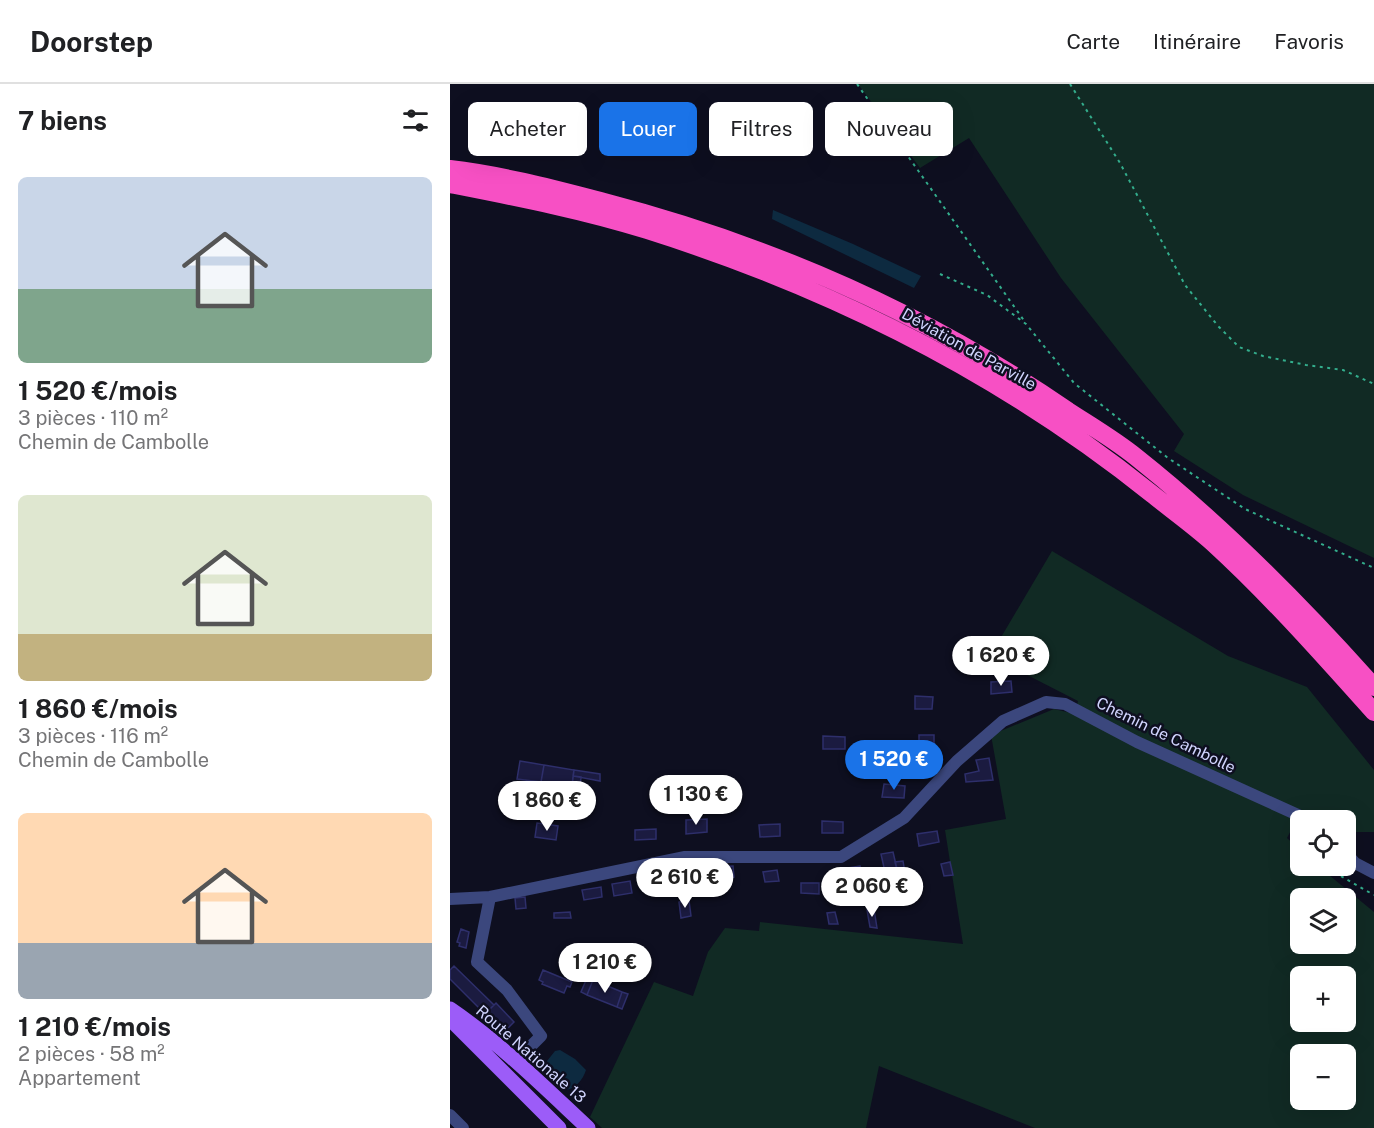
<!DOCTYPE html>
<html lang="fr">
<meta charset="utf-8">
<style>
:root{--surface:#fff;--page:#f6f6f6;--text:#202124;--muted:#757577;--line:#e0e0e0;--accent:#1a73e8}
body{margin:0;font-family:"Public Sans",sans-serif;background:var(--page);color:var(--text);height:100vh;display:flex;flex-direction:column;font-size:22px;white-space:nowrap}
*{box-sizing:border-box;margin:0}
p{font-size:20px;color:var(--muted)}
.icon{flex:none;width:33px;height:33px;fill:none;stroke:currentColor;stroke-width:2;stroke-linecap:round;stroke-linejoin:round}
.map{position:relative;flex:1;overflow:hidden}
.panel{display:flex;flex-direction:column;background:var(--surface);width:450px}
.panel>*{flex:none}
.banner{position:absolute;left:18px;top:18px;width:570px;height:54px;display:flex;gap:12px}
.controls{position:absolute;left:840px;top:726px;display:grid;gap:12px}
.controls a{display:grid;place-items:center;width:66px;height:66px;border-radius:9px;background:var(--surface);box-shadow:0 6px 24px #0002;font-size:30px}
.price{position:absolute;translate:-50% -51px;padding:0 14px;border-radius:21px;background:#fff;color:#222;font-size:20px;line-height:39px;filter:drop-shadow(0 2px 3px #0008)}
.price::after{content:'';position:absolute;left:50%;top:36px;width:18px;height:14px;margin-left:-9px;background:inherit;clip-path:polygon(0 0,100% 0,50% 100%)}
.price.on{background:var(--accent);color:#fff}
ul{padding:0;list-style:none}
li{display:grid;align-content:center;gap:12px;height:318px;padding:0 18px}
li span{display:grid;place-items:center;height:186px;border-radius:9px;color:#555}
li>.icon{margin-inline-start:auto}
span .icon{width:108px;height:108px;fill:#fffc;stroke-width:1}
li b{font-size:26px}
h2{display:flex;justify-content:space-between;align-items:center;height:72px;padding:0 18px;font-size:26px}
.chip{padding:0 21px;border-radius:9px;background:var(--surface);box-shadow:0 6px 24px #0002;font-size:21px;line-height:54px}
.chip.on{background:var(--accent);color:#fff}
header{display:flex;align-items:center;gap:36px;box-sizing:border-box;height:84px;padding:0 30px;background:var(--surface);border-bottom:2px solid var(--line)}
header strong{font-size:28px}
nav{display:flex;gap:33px;margin-inline-start:auto;font-size:21px}
main{display:flex;flex:1;min-height:0}
.map>svg:first-child{display:block}
.green{fill:#112a24;fill-rule:evenodd}
.water{fill:#0d2a40}
.building{fill:#1b1b40;stroke:#2e2f6b;stroke-width:1.5}
.lines{fill:none;stroke-linecap:round;stroke-linejoin:round}
.path{stroke:#33ad8c;stroke-width:2;stroke-dasharray:3 4.5;stroke-linecap:butt}
.minor{stroke:#3b477d;stroke-width:12}
.major{stroke:#9c5cf8;stroke-width:15}
.highway{stroke:#f750c4;stroke-width:18}
.labels{text-anchor:middle;dominant-baseline:central;stroke-width:5;stroke-linejoin:round;paint-order:stroke}
.street-label{font-size:16px;fill:#d0d4fd;stroke:#0e0f20}
</style>
<header>
<strong>Doorstep</strong>
<nav><a>Carte</a><a>Itinéraire</a><a>Favoris</a></nav>
</header>
<main>
<section class="panel">
<h2>7 biens<svg class="icon" aria-label="filters" viewBox="0 0 24 24"><path d="M4 7h16M4 17h16"/><circle cx="9" cy="7" r="2"/><circle cx="15" cy="17" r="2"/></svg></h2>
<ul>
<li><span style="background:linear-gradient(#c9d6e8 60%,#7fa58c 0)"><svg class="icon" aria-label="home" viewBox="0 0 24 24"><path d="M3 11l9-7 9 7M6 9v11h12V9"/></svg></span><div><b>1 520 €/mois</b><p>3 pièces · 110 m²</p><p>Chemin de Cambolle</p></div></li>
<li><span style="background:linear-gradient(#dfe7d0 75%,#c2b280 0)"><svg class="icon" aria-label="home" viewBox="0 0 24 24"><path d="M3 11l9-7 9 7M6 9v11h12V9"/></svg></span><div><b>1 860 €/mois</b><p>3 pièces · 116 m²</p><p>Chemin de Cambolle</p></div></li>
<li><span style="background:linear-gradient(#ffd9b3 70%,#9aa5b1 0)"><svg class="icon" aria-label="home" viewBox="0 0 24 24"><path d="M3 11l9-7 9 7M6 9v11h12V9"/></svg></span><div><b>1 210 €/mois</b><p>2 pièces · 58 m²</p><p>Appartement</p></div></li>
</ul>
</section>
<div class="map">
<svg width="924" height="1044" viewBox="0 0 924 1044">
<rect width="100%" height="100%" fill="#0e0f20"/>
<path class="green" d="M408,0H924V474L793,411L724,367L734,350L611,194L519,54L470,84Z
M602,467L778,572L857,603L924,686V748H896V736H865L850,729L837,754L850,766V782H868L924,828V1044H585L429,982L416,1044H152L140,1033L204,898L243,912L258,868L275,844L309,847L310,838L513,860L495,746L556,735L541,651L604,625L625,630L628,617L540,572ZM850,814H896V860H850ZM850,892H896V938H850ZM850,970H896V1016H850Z"/>
<path class="water" d="M323,126L403,160L471,192L464,204L322,135Z
M110,966L125,975L136,986C133,996 124,1007 113,1006L100,993L97,977L105,967Z"/>
<path class="building" d="M561,597L562,608L541,610V598Z
M465,612L483,613L482,625H465Z
M469,651H484V664H469Z
M373,652L395,653V665H373Z
M539,674L543,696L516,698L515,690L529,687L526,676Z
M70,677L94,681L91,698L67,695Z
M94,681L124,686L122,703L91,698Z
M124,686L150,690V697L123,692Z
M123,692L131,693L130,704L122,703Z
M434,700L455,702L454,714L432,713Z
M257,735V748L236,750V736Z
M372,737L393,738V749H372Z
M87,739L108,742L106,756L85,753Z
M330,740V752L310,753L309,741Z
M206,745V755L185,756V746Z
M487,747L489,758L469,762L467,750Z
M443,768L447,785L435,788L431,770Z
M453,777L455,789L448,791L445,778Z
M500,778L503,791L494,792L491,780Z
M283,782L284,793L267,795L265,783Z
M410,782L414,802L399,804L398,784Z
M327,786L329,797L315,798L313,788Z
M242,787L244,799L230,801L228,788Z
M180,797L182,809L164,812L162,800Z
M351,799H369V810L351,809Z
M151,803L152,813L134,816L132,806Z
M75,813L76,824L66,825L65,814Z
M239,816L241,832L231,834L229,818Z
M424,825L427,844L420,843L417,826Z
M120,828L121,834H104V829Z
M385,828L388,840H379L377,829Z
M11,845L19,848L16,864L9,862L10,859L7,858Z
M4,882L44,921L35,930L0,895V886Z
M93,886L122,898L120,903L117,902L114,909L92,900L93,898L89,896Z
M137,894L143,896L137,911L131,908Z
M143,896L172,908L167,923L137,911Z
M172,908L178,910L172,925L167,923Z
M46,919L64,938L54,948L35,930Z"/>
<g class="lines">
<path class="path" d="M407,0L575,238
M620,0L670,79L735,201L768,242L789,263L813,272L856,281L893,286L924,300
M490,190L537,211L576,240L624,299L718,374L795,425L924,484
M880,782L889,791L924,811"/>
<path class="minor" d="M896,769L905,779L924,789
M40,813L27,878L57,906L91,952L66,977
M0,815L40,813L235,773H391L454,734L507,677L553,637L596,618L615,620L687,658L859,736
M0,1031L13,1044"/>
<path class="major" d="M0,925C50,959 93,1002 138,1044
M0,935L109,1044"/>
<path class="highway" d="M0,85C52,91 104,105 154,118C319,161 477,230 618,327C641,342 665,356 686,373C773,442 850,520 924,603
M0,100C66,113 133,126 197,146C381,204 551,289 702,410C722,426 743,441 762,458C820,511 872,570 924,628"/>
</g>
<g class="labels">
<g class="street-label">
<text transform="translate(519 265) rotate(29)">Déviation de Parville</text>
<text transform="translate(716 651) rotate(26)">Chemin de Cambolle</text>
<text transform="translate(81 970) rotate(41)">Route Nationale 13</text>
</g>
</g>
</svg>
<div class="controls">
<a><svg class="icon" aria-label="locate" viewBox="0 0 24 24"><circle cx="12" cy="12" r="6"/><path d="M12 2v4M12 18v4M2 12h4M18 12h4"/></svg></a>
<a><svg class="icon" aria-label="layers" viewBox="0 0 24 24"><path d="M12 4l9 5-9 5-9-5zM3 14l9 5 9-5"/></svg></a>
<a>+</a>
<a>−</a>
</div>
<b class="price" style="left:551px;top:603px">1 620 €</b>
<b class="price on" style="left:444px;top:707px">1 520 €</b>
<b class="price" style="left:246px;top:742px">1 130 €</b>
<b class="price" style="left:97px;top:748px">1 860 €</b>
<b class="price" style="left:235px;top:825px">2 610 €</b>
<b class="price" style="left:422px;top:834px">2 060 €</b>
<b class="price" style="left:155px;top:910px">1 210 €</b>
<div class="banner">
<a class="chip">Acheter</a>
<a class="chip on">Louer</a>
<a class="chip">Filtres</a>
<a class="chip">Nouveau</a>
</div>
</div>
</main>
